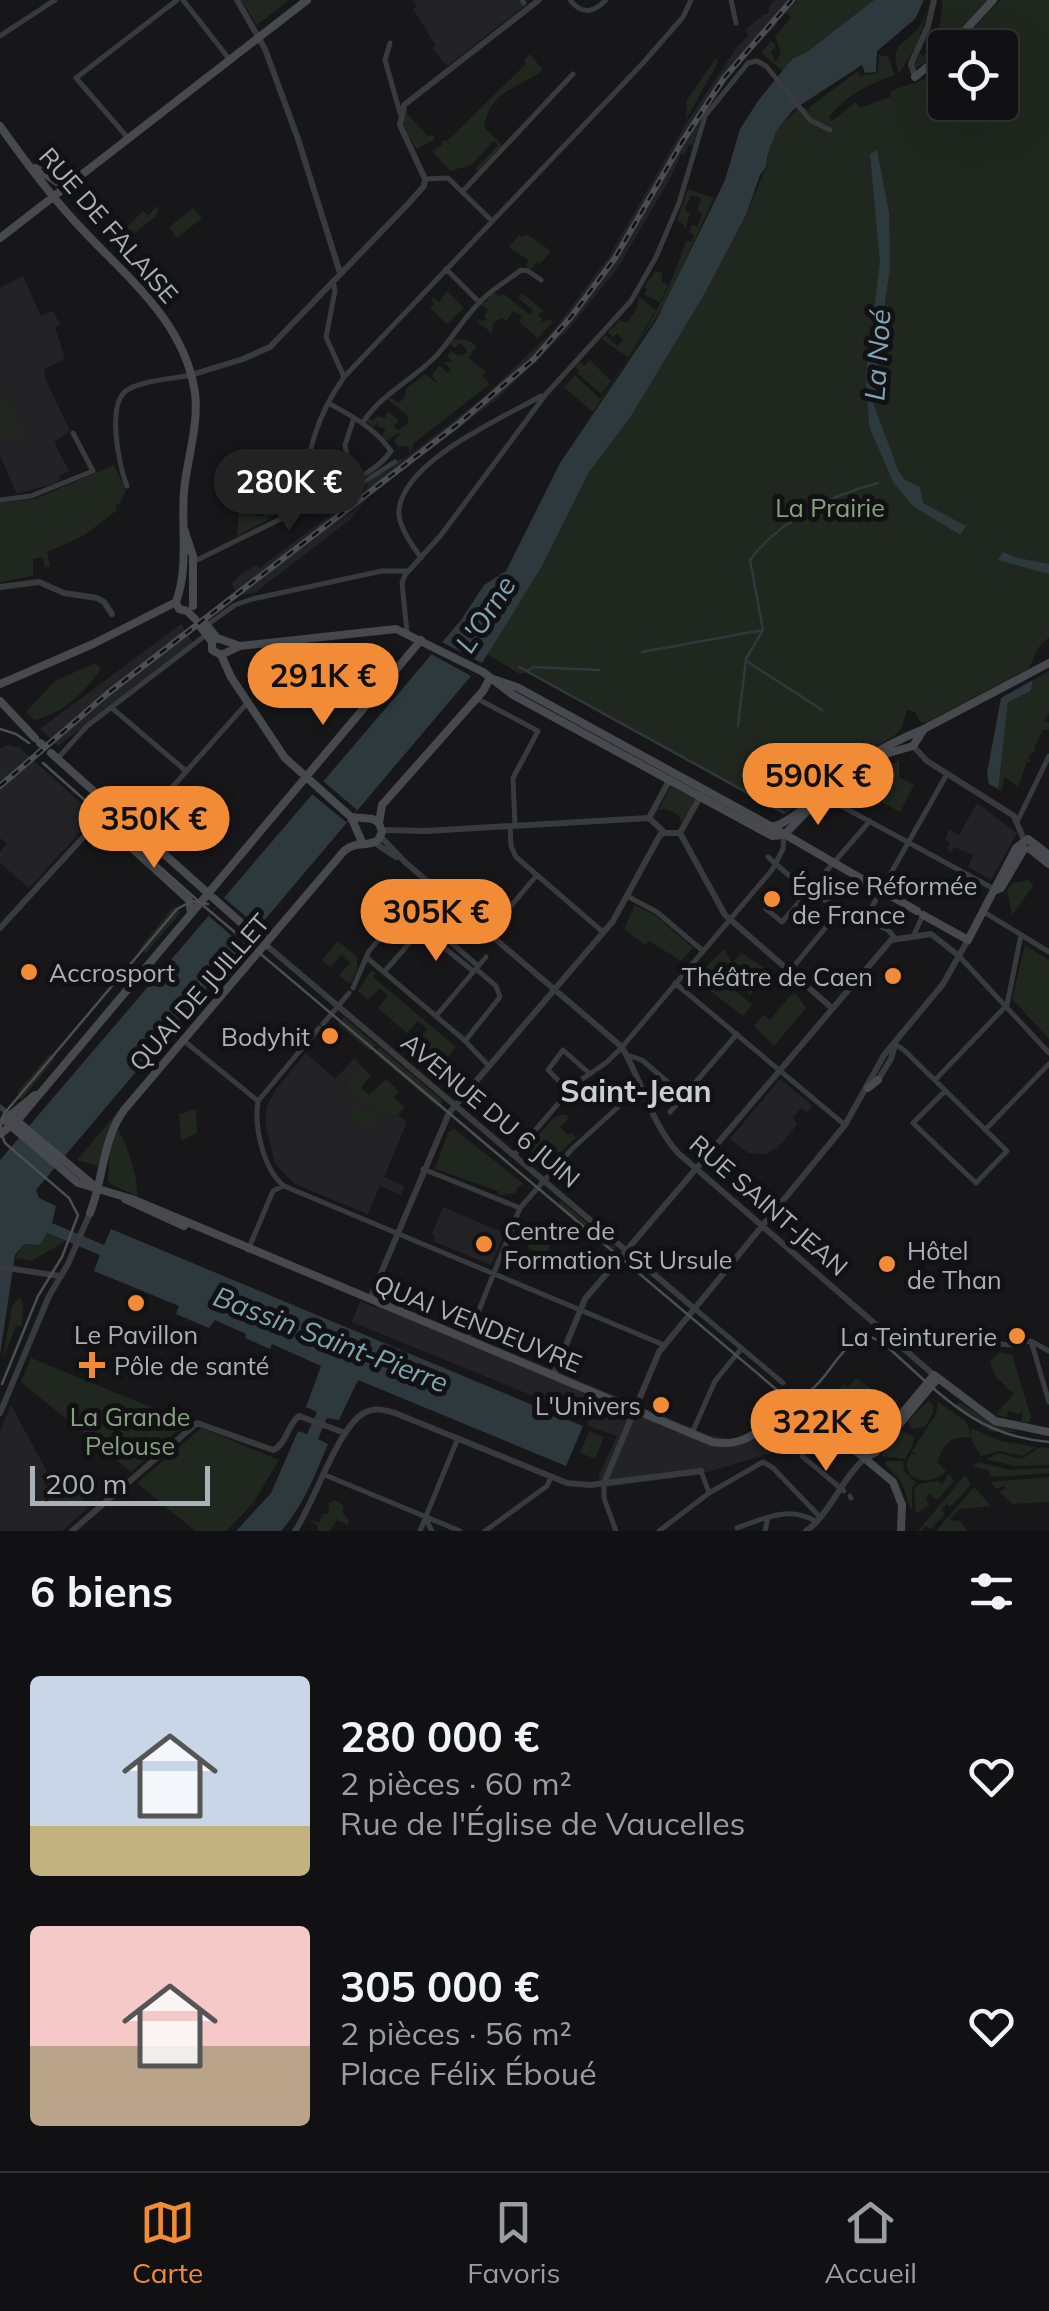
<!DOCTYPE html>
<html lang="fr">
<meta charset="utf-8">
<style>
:root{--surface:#111113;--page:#1a1a1c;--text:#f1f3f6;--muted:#9c9da0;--line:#303133;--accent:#f28b36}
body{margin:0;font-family:Mulish,sans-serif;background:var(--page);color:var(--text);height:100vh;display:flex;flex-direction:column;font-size:38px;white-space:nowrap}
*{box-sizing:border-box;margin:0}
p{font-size:32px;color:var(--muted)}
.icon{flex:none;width:55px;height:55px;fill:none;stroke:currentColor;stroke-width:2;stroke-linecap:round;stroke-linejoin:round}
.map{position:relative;height:1531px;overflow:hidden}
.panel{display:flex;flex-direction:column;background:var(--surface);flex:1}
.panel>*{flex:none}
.tools{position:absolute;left:928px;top:30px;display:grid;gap:20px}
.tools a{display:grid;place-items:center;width:90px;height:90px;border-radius:10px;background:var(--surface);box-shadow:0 10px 40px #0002,0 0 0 2px var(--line);font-size:50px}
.scale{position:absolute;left:30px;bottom:25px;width:180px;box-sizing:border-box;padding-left:10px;border:5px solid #a9b1b9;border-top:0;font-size:28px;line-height:35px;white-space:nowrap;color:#a9b1b9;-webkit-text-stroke:8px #121214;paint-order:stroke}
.price{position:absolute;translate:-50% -85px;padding:0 22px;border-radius:35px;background:var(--accent);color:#111;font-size:32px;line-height:65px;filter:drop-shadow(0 2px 5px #0008)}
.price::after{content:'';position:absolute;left:50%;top:60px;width:30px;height:22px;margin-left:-15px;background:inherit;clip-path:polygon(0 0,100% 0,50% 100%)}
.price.active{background:#222;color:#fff}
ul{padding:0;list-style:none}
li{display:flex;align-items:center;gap:30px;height:250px;padding:0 30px}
li span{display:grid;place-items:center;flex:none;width:280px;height:200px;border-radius:10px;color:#555}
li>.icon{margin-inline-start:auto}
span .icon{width:120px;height:120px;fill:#fffc;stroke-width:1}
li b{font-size:42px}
h2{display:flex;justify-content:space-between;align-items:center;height:120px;padding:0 30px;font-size:42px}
.tab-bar{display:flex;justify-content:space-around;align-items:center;height:140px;border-top:2px solid var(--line);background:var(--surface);font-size:28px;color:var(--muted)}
.tab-bar a{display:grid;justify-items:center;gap:5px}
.tab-bar .active{color:var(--accent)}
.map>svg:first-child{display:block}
.built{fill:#232326}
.green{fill:#1f271f}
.water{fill:#2d393d}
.pier{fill:#171719}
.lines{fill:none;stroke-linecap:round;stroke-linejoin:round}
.stream{stroke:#2d393d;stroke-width:2.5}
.minor{stroke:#383a3e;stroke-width:5}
.tertiary{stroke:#383a3e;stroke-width:6}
.secondary{stroke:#46494e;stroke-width:8}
.tram{stroke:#4b4e53;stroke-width:2.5}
.rail-casing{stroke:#4b4e53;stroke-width:6}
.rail{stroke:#121214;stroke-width:2.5;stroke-dasharray:8;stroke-linecap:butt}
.poi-dot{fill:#f28b36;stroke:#121214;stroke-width:4}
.labels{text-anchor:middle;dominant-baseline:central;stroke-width:10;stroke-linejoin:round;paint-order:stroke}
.street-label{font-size:25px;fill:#a9b1b9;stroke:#121214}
.park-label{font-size:25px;fill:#85a380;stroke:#121214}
.poi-label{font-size:25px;fill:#a9b1b9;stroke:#121214;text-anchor:start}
.water-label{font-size:28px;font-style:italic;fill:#80a6b3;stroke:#121214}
.quarter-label{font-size:30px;font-weight:bold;fill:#cacfd5;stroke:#121214}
</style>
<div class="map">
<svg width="1049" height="1531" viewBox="0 0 1049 1531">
<rect width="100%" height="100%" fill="#171719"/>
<path class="built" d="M410,0H519L524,6L447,66L432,48L436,46L413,9L417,7L414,1Z
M775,0H803L776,21L777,25L745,56L727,80L702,114L693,145H688L685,155L681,154L671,177L617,269L566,332L496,400L369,496L351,519L256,592L237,596L232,583L242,573L257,565L259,568L353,498L350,491L392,468L399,459H404L478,402L552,332L608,258L685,125L737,47L748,36L746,29L764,14H768L770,5Z
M23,276L41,316L53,311L60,324L55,327L65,359L45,369L44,376L70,431L54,442L69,471L60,475L59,482L17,494L0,456V288Z
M181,624L193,642L58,746L40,729Z
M8,745L20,748L95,816L29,888L0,863V852L7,844L0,838V749Z
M977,803L1017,833L991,880L968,867L973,855L954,847L951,852L947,850L950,843L945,840L949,829L959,835Z
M306,1053L335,1079L355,1058L361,1066L344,1086L366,1105L396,1117L398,1115L407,1122L384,1177L404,1186L403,1190L401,1195L380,1186L368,1214L295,1184L275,1164L266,1128V1108L276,1089Z
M780,1079L813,1106L807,1113L801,1108L793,1117L797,1125L778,1147L767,1154L748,1153L730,1139Z
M443,1207L505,1233L491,1265L433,1241L435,1236L432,1234Z
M381,1298L709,1435L731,1439L753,1433L774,1414L795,1434L775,1452L697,1475L599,1488V1475L617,1436L588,1426L587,1418L352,1322L360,1301L376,1308Z
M11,1405L52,1481L66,1474L88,1508L62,1531H0V1431Z"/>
<path class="green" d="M241,0H289L257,25Z
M801,0H874L807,52L792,59L783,71L761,53L771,41L776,46L771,52L775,62L781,54L775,36L791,18L787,13Z
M931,0L917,44L899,74C888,41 906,47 921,24C925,17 928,8 931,0Z
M942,0H990L936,55L916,68L914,66L920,53L923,56C937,44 943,18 942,0Z
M1000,0H1049V637L1038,648L1029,668L928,722L921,723L915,712L907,710L901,729L894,736L844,764L786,814L527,672L520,674L487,654L541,568L589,472L630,418L704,295L746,215L767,165L768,153L775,133L800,106L812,112L808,108L858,71L860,76L878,73L879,55L888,57L895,75C867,85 848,94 829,117L832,121L856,102L860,108L890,97L892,90L923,80L945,59V102H1000V48L956,47Z
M530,54L543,70C516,90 491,89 484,127L502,145L478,171L475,169L498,145L494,141L471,165L450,171L432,151L442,145V140L447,141L526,64L524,60Z
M716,58L718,62L686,120L687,100Z
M407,108V114L428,136L434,135V140L416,149C409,135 398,122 407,108Z
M688,189L714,198L665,304L593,412L564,387L575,375L600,399C638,345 665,305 686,241H692L694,235L689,232L692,225L697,226L702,214L697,211L701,198L691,195L685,210L690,213L685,230L684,225L677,221Z
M159,205L156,216L132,235L137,243L133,245L127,237V227L143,211L148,215Z
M193,208L202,218L177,238L169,227Z
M526,234L551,251L540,264L537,262L531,269L526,268L528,260L509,247L519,235L523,237Z
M656,271L662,273V282L668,285L660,302L644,295L647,289L644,287Z
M447,291L464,308L447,324L430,308L434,304L431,300L433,297L439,302Z
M493,291L498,296L504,294L530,315L533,310L518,298L522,293L543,310L538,315L543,319L540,323L550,319L553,322L538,338L519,322L522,316L513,311L507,321L501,318L493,324L492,333L476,321L487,320L484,316L487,312L491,313L481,304L489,299Z
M638,296L656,310L628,357L601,339L606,335L617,346L623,341L617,333L613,338L608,332L620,320L627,323L637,309Z
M453,339L468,340L477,346L468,358L486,372L482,376L490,384L414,443L410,454L408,446L399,447L394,442L401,432L386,441L381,436L386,429L377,426L379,420L373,427L367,422L368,418L373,421L377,416L385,418L388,411L399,421L394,426L398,430L408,423V416L387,399L390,397L399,403L405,397L406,389L425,374L438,384L432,376L439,365L448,373L451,371L444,362H453L447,356L451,351L458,356L467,353L466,348L460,343L455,348L450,344Z
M590,360L611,381L601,394L577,373L579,370L575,367L580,362L584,366Z
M9,400L24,434L7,440L0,423V404Z
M114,465L126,490L120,504L116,505V511L83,536L47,552L50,566L45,567L42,557L33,559V576L0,582V503L35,499Z
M244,489L245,508H249V514L263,516L264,508L288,510L268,517V520L237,536L240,492Z
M95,663L101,669C86,691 61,715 34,720L26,712L55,681Z
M1049,671V714L1044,720L1049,723V729L1043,730L1034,748L1036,752L1030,754L1028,759L1032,761L1027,762L1018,787L1005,777L1001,791L998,789V780L1008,702L1031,691L1033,680Z
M899,760V777L914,785L900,812L856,788Z
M671,786L695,799L681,825C682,814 671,810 662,809L657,812Z
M1028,880L1034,885L1012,915L1007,890L1013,883Z
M635,905L656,916L693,948L681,961L649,941L645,945L624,929Z
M174,906L181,912L146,953L140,948Z
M338,941L357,957V970L350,984L339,975L350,963L341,955L330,967L322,960Z
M1025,945L1049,960V1039L1012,999Z
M724,949L732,963L742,953L767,970L750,995L735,979L729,985L752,1005L743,1016L695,979Z
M371,971L376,972L373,977L456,1047L444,1062L433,1052L427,1058L413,1047L427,1029L418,1021L407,1033L378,1008L388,996L380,988L368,1000L358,991Z
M796,994L806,1008L774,1046L754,1026L763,1015L770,1020L790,996Z
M344,1017L376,1045L370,1051L338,1024Z
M379,1047L443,1101L438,1107L374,1053Z
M50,1054L55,1059L21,1100L17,1092Z
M361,1066L371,1075L361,1088L369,1095L386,1079L399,1091L394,1098L405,1107L396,1117L366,1105L344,1086Z
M127,1101L105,1139L101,1167L77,1160Z
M355,1107L380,1116L375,1129L350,1120Z
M196,1109L197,1133L181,1141L179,1114Z
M561,1115H567L568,1119L560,1127L568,1135L571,1133L575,1137L582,1132L544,1168L532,1159L531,1144L553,1118Z
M117,1128C128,1146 138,1175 137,1196L110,1184L108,1180L111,1138Z
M454,1129L524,1184L517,1188L516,1193L497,1195L498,1191L435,1169L448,1132Z
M561,1201L616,1248L612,1253L557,1206Z
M548,1221L558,1231L549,1243V1249L542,1258L535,1255L536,1252L528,1248L529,1244L524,1242L528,1233L539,1232Z
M46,1233L66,1241L31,1261L15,1258L23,1244L40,1245Z
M20,1297L23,1308L22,1326H16L2,1361L12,1306Z
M999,1352L1012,1355L1031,1417L1029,1423L1021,1422L1023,1410L1020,1414L1008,1411L1006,1418L996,1414L1014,1394L996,1377L990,1362Z
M31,1358L187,1422L131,1472L21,1382Z
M856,1378L893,1403L901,1397L882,1418L875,1412L862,1426L841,1408L850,1398L839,1390L844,1384L848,1387Z
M928,1401L933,1405V1413L925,1427L912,1429L908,1421Z
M938,1402L966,1421L972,1437C951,1437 946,1440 937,1462L946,1471C935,1482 921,1484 909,1474L906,1464L911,1453L917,1455L912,1451L936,1414Z
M959,1402L992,1423L1018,1432H992L954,1407Z
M201,1428L279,1460L253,1503L227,1531H195L137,1483Z
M971,1428L1001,1441L1036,1447L1023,1456L999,1451L981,1456L972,1441Z
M900,1430L913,1436V1444L905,1459L881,1456Z
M589,1431L604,1437L595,1459L580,1453Z
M1040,1447L1049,1448V1465L1015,1466L986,1459L998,1453L1022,1459Z
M887,1461H903L904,1471L916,1483L912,1488V1512L901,1481L885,1464Z
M978,1462L1010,1470L1049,1468V1473L992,1477L987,1470L973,1467Z
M949,1473L954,1481L939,1498L937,1500L930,1494L926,1498L929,1505L916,1514L914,1489L918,1484L938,1481L942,1485Z
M965,1475L971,1485L950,1507L947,1504L941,1510L945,1514L931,1529L925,1526L922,1531H918Z
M1049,1477V1502L1012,1504L1000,1492L1006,1488L1004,1485L997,1489L990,1482Z
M974,1487L991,1506L959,1509L950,1520L960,1521L967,1531H936Z
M335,1500L344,1506L342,1512L349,1520L348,1525L337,1520L330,1531H318L317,1525L309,1520L319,1523L323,1514L329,1513L328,1503Z"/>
<path class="water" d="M874,0H924L915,19L877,51L876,72L865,73L862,65L793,110L776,132L768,153L766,167L760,175L746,215L704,295L630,418L589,472L541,568L482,663L36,1190L39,1198L56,1206L52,1223L104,1245L111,1229L583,1426L566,1466L358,1380L339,1420L327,1418L318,1439L328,1444C315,1475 304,1505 281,1531H236L271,1493L298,1431L307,1434L317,1412L306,1407L321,1366L272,1344L270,1349L245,1338L246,1334L215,1320L209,1328L176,1314L179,1306L94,1271L100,1255L47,1233L40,1245L24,1244L15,1255L0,1355V1160L461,620L484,585L506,571L560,463L656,321L725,180L740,129L758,101L792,59L807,52Z
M877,150L889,213L890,268L880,335L874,405L898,470L904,479L920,487L923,503L966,526L960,535L913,506L893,482L869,426L866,375L880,263L870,154Z
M1003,552L1018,558L1049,564V574L998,560Z
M1033,680L1031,691L1008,702L998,789L989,784L987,773L1001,698Z"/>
<path class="pier" d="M440,641L482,663L471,676L431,654Z
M323,781L357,810L346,822L312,794Z
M224,898L258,927L242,945L209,916Z"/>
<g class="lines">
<path class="stream" d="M642,652L763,630
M748,662L822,710
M519,667L784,813
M528,671L533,667L599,670
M738,726L746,659L763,630L750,560C780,520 831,495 878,483"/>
<path class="minor" d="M183,0L230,60
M522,0L524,3
M570,0C582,15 593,13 606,0
M731,0L736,23
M0,36L55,0
M390,43L385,60L400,113
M128,138L76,78L177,0
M425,179L448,178L492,221
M462,192L573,74
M446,269L479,302
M333,281L335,291L326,337L344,377
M363,422C382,394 409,382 433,359C450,343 461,321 478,304C491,289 506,282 521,270L528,271L541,280
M347,458L345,445L354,418
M127,486C119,466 105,400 129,389C146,380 172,379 191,375
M338,490L362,483L395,462
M310,499C301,458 320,411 344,377L643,63L683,17L691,0
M0,500L31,496L93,471L73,433
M421,558C413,546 397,525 399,510C404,460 503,418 541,396
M193,562L305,507C324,484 368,484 391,451C375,428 352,416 328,403
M402,583L405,575L441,535L546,394L631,301L656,257L679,203L705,116L748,63L757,61L766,66L810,120L830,130
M402,583L407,633
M207,625L235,605L252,599L382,571H408
M266,643L269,678L289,695
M476,698L538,731L513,778L515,826
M112,708L186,771
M58,758L87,726L202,638
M821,795L994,889
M1018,820L1049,756
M510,826L511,846L516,857L603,932
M135,829L248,702
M768,857L809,893L888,930L895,938
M627,896L657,912L703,951
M408,905L478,966
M766,909L782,922L870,821
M984,912L1049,952
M865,919L947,774
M421,929L473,971
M488,933L537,875
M913,937L922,917
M959,956L1049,1053
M366,957L463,1039L489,1066
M384,972L428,922
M789,972L841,909
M675,983L845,1125
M353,988L369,951L428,881
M1007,1005L1021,935
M436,1016L486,957
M323,1024L349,993
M275,1035L289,1047
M183,1040L258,1101
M465,1041L500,997L496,986L476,969
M895,1044L904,1050L1007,1151L976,1183L913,1123L945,1091
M627,1055L642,1060L684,1096
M935,1080L1007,1005
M569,1091L548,1070L563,1050L590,1074
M258,1101C254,1127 263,1169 284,1186L664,1345
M258,1101L319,1028
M0,1107L10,1115
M670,1112L737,1034
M985,1130L1049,1064
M514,1155L575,1084L607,1062L622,1047L772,870L783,849L784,835
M423,1169L520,1208
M248,1250L273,1191L281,1187
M695,1309L783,1383
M467,1340L520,1208L572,1149L617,1108L632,1088L640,1083
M1031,1341L1049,1402
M1024,1342L1031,1341L1049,1351
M998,1344L1013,1345
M692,1433L715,1381L741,1349
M802,1456L844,1491
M701,1471L709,1493
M325,1475L460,1531
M604,1483V1498L616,1531
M850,1496L851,1498
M425,1518L432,1531
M737,1528C765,1518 789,1505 817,1522
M420,1531L458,1438
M485,1531L547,1486L551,1477
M659,1531L709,1493L763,1462L773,1468L820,1517
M765,1531L768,1517"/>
<path class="tertiary" d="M237,0L265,49L298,139L340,273
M915,77L911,64L928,26L934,0
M191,375L243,359L270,347L408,204L424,186L425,179L400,125L404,105L539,0
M0,587L39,582L64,593L97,598L104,602L112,614
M913,746L927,761L1014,816L1024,840
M649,818L670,779
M649,818L665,833H680
M382,830L425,831L649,818
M680,833L725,915L832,1008
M680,833L701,795
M381,837L406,863L622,1047C642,1082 651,1123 678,1153L934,1375
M375,843L396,857
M0,928L100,819
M266,945L695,1309
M878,1080L891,1059L895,1045
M0,1267L60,1276
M370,1299L449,1113L613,921L660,835L665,833
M553,1376L585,1299L891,940L931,934L959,956
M0,1413L49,1296L68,1264L90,1213
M604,1483L659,1352L845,1125L884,1055L943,984L968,940
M72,1531L197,1423L273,1450C287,1444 287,1425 299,1416L345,1433
M295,1531C314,1503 338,1427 364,1413C375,1407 384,1410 395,1413L567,1483L590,1485L701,1471
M806,1531C831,1513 841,1479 865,1458"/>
<path class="secondary" d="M949,48L993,0
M915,77L945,52
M0,126C22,157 45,188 70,216C118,271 184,316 195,393C199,425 187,459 184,491C181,529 189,567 176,602L179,609L187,611L195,619
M36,168L57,182L72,180
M0,238L307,0
M184,529L193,556V606
M204,622L217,638
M199,625L212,642
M217,638L212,642V650L221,655L231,677L285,758L351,817L362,842
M217,638L240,646
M221,655L240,646L396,629L483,672L513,695L772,836L784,835
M490,678L517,687L767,824L917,911
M0,684L93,644L176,602
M0,701L35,738
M40,743L44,746
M51,753L266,945
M885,754L913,746L924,729
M105,800V812L100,819L189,900L191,913
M351,817L373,819L379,823
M772,827C795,822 838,777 861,762C881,748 902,738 924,729L1049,663
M784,835L819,799
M1030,849L1049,864
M996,890L1001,888L1024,849
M923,915L968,940L1016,848L1028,839L1049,855
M868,1088L878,1080
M10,1115L98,1189
M8,1117L35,1095
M4,1120L78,1183L132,1199L712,1442C763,1451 772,1400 808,1411L893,1482L902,1505L901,1531
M0,1134L17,1121L421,640
M125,1199L184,1226
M90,1213C104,1178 102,1140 124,1110L344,851C356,840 367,848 378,840L382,832L379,823L382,805L483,691L490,678
M865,1458L934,1375L995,1421L1049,1432
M865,1458L876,1452L938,1378"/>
<path class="tram" d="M0,729L16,734L29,743
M43,763L205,907L783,1395C827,1406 832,1338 871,1337L883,1343C937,1390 973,1436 1049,1442
M2,1384L38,1296L62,1257L78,1215L69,1198L5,1143L0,1130L3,1115L177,909L192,901L208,904"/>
<defs>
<path id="rail" d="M0,786L107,694L458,424L534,359L571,317L615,258L682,142L724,78L792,0"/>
</defs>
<use href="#rail" class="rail-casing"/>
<use href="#rail" class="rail"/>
</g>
<g class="poi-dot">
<circle cx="772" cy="899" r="10"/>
<circle cx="29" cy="972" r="10"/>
<circle cx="893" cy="976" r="10"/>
<circle cx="330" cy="1036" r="10"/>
<circle cx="484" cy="1244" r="10"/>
<circle cx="887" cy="1264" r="10"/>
<circle cx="136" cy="1303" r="10"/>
<circle cx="1017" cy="1336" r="10"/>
<path d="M87 1350h10v10h10v10h-10v10h-10v-10h-10v-10h10z"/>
<circle cx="661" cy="1405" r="10"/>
</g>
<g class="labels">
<g class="street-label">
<text transform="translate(109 225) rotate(49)">RUE DE FALAISE</text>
<text transform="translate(199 992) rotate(-49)">QUAI DE JUILLET</text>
<text transform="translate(491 1110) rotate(40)">AVENUE DU 6 JUIN</text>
<text transform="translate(769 1205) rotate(41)">RUE SAINT-JEAN</text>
<text transform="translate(478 1323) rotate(22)">QUAI VENDEUVRE</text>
</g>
<g class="park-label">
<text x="830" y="507">La Prairie</text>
<text x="130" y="1416">La Grande<tspan x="130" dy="29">Pelouse</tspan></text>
</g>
<g class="poi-label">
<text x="792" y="885">Église Réformée<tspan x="792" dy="29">de France</tspan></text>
<text x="49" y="972">Accrosport</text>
<text x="873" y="976" text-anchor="end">Théâtre de Caen</text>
<text x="310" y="1036" text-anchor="end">Bodyhit</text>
<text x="504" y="1230">Centre de<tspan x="504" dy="29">Formation St Ursule</tspan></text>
<text x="907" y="1250">Hôtel<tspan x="907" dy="29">de Than</tspan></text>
<text x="136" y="1334" text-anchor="middle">Le Pavillon</text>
<text x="997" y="1336" text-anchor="end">La Teinturerie</text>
<text x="114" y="1365">Pôle de santé</text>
<text x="641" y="1405" text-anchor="end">L'Univers</text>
</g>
<g class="water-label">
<text transform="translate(877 355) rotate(-86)">La Noé</text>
<text transform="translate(485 614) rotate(-57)">L'Orne</text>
<text transform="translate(331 1339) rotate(21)">Bassin Saint-Pierre</text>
</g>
<g class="quarter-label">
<text x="636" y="1091">Saint-Jean</text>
</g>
</g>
</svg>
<div class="tools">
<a><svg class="icon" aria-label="locate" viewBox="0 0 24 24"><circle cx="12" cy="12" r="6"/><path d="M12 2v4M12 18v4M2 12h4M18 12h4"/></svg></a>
</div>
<div class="scale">200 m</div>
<b class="price active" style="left:289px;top:534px">280K €</b>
<b class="price" style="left:323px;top:728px">291K €</b>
<b class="price" style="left:818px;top:828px">590K €</b>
<b class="price" style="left:154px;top:871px">350K €</b>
<b class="price" style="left:436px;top:964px">305K €</b>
<b class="price" style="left:826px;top:1474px">322K €</b>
</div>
<section class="panel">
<h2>6 biens<svg class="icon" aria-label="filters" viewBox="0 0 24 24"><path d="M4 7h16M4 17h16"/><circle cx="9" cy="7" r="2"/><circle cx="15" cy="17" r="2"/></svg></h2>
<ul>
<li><span style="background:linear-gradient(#c9d6e8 75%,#c2b280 0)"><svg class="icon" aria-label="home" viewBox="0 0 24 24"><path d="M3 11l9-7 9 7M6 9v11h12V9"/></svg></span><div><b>280 000 €</b><p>2 pièces · 60 m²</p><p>Rue de l'Église de Vaucelles</p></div><svg class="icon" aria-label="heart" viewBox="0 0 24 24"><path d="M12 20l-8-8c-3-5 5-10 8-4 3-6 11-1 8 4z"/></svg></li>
<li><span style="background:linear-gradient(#f6c9c9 60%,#b9a48a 0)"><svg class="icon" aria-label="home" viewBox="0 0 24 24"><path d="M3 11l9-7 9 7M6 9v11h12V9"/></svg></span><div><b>305 000 €</b><p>2 pièces · 56 m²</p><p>Place Félix Éboué</p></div><svg class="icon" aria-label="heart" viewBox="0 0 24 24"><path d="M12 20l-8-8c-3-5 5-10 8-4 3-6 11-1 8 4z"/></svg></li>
</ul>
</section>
<nav class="tab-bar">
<a class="active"><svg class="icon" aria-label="map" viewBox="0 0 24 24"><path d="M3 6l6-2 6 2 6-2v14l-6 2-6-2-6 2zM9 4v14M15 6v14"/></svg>Carte</a>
<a><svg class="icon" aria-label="saved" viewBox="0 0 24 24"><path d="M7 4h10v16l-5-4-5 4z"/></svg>Favoris</a>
<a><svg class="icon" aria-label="home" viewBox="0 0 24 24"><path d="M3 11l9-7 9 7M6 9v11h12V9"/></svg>Accueil</a>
</nav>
